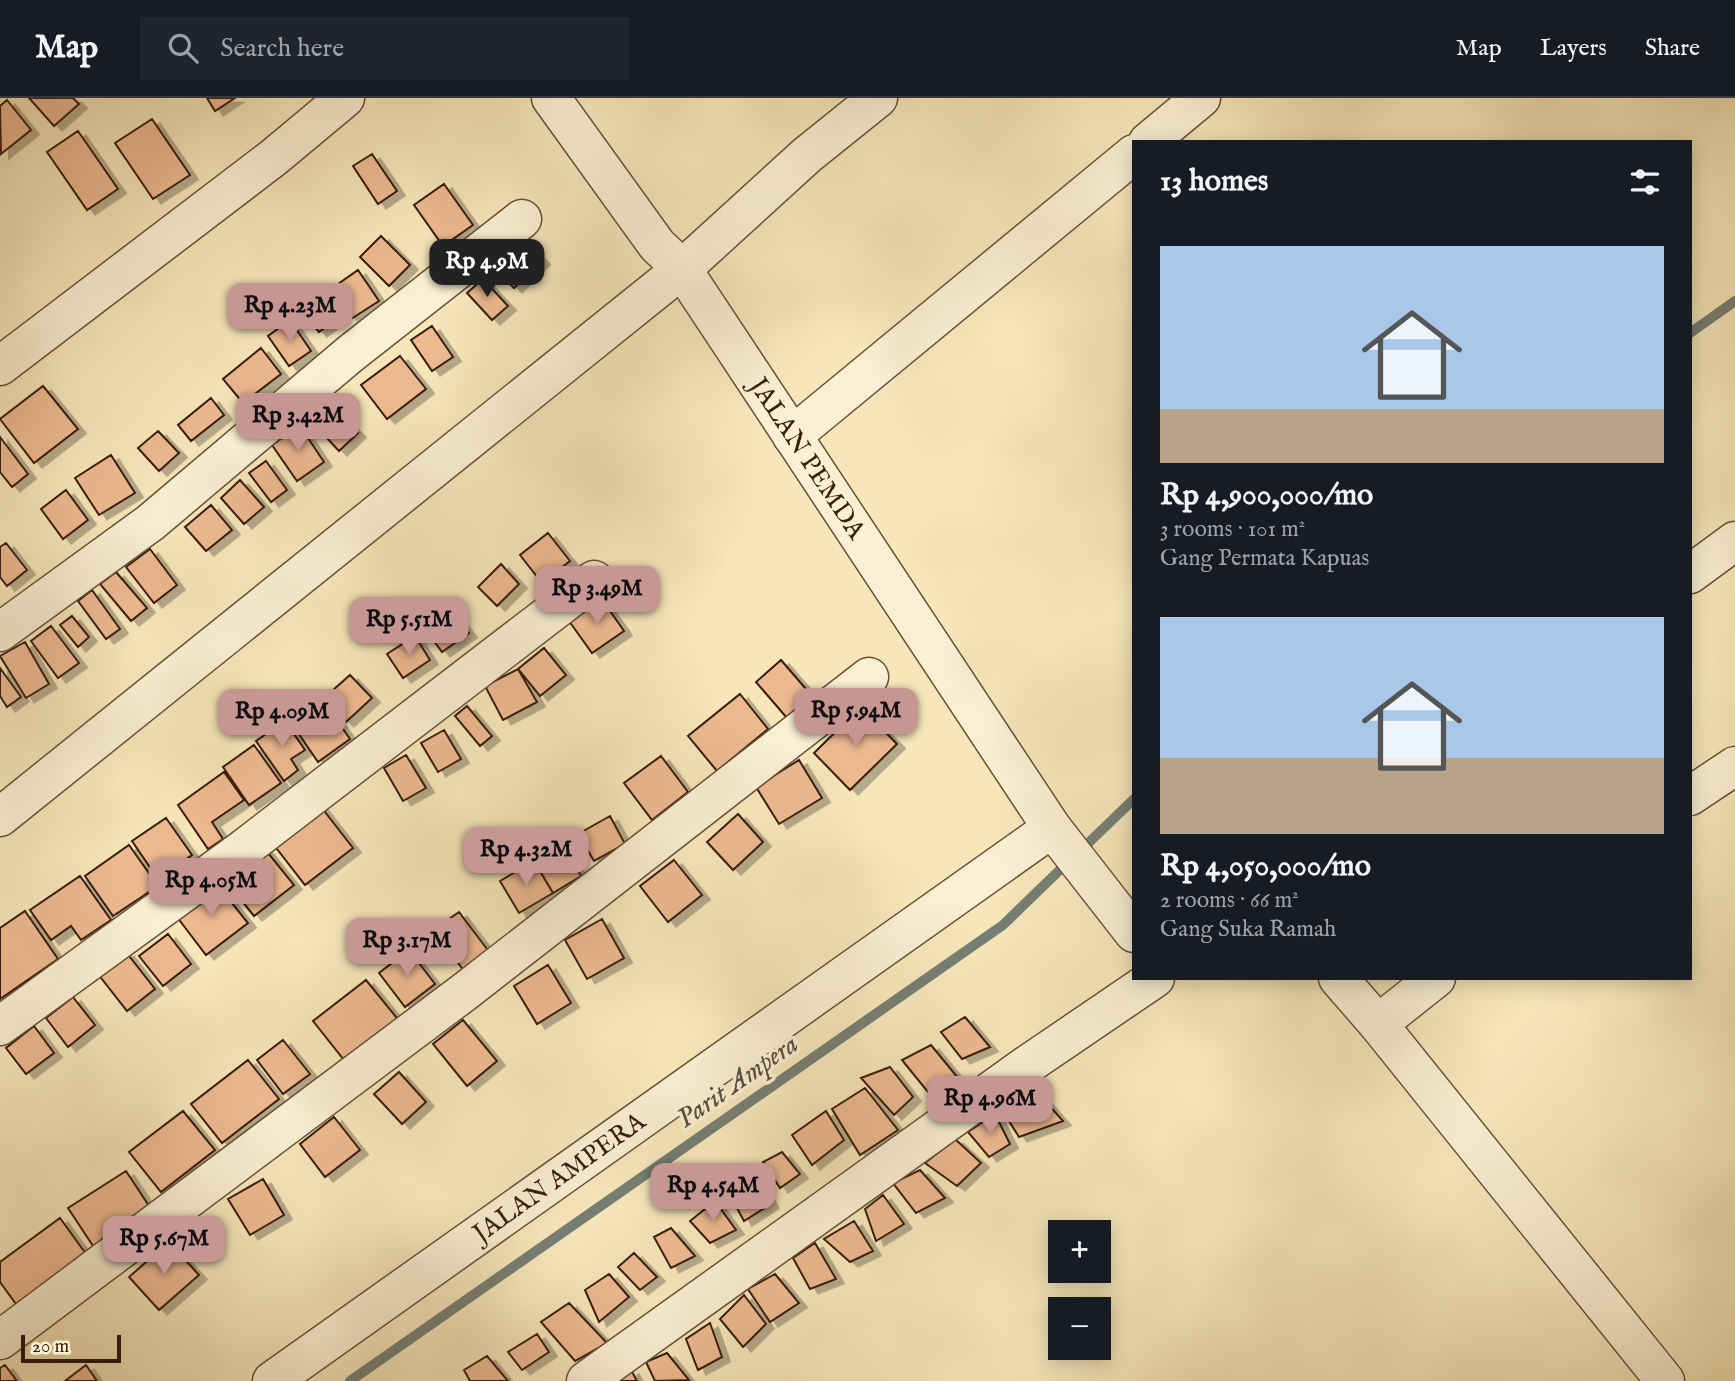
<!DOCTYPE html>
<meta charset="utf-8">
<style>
:root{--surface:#171b24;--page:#20242c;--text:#f1f3f6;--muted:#9ea1a6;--line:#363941;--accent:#c59692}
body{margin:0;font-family:"IM FELL English",serif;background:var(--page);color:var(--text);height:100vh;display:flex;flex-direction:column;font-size:26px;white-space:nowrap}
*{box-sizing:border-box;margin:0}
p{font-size:23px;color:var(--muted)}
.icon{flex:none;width:38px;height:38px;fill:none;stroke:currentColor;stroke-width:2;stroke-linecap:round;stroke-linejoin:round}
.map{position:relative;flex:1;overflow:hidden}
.sheet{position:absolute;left:1132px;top:42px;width:560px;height:840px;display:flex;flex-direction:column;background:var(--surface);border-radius:0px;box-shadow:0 4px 18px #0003}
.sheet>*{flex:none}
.fabs{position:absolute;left:1048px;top:1122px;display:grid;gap:14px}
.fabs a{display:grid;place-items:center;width:63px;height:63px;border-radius:0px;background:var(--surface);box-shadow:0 4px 18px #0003;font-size:35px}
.scale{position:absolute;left:21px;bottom:18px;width:100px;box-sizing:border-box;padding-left:7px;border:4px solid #391e0d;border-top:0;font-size:19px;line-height:24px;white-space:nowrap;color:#391e0d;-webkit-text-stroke:5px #f9efd2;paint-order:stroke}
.price{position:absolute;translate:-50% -60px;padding:0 16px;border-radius:14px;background:var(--accent);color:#111;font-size:23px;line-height:46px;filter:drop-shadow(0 2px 4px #0008)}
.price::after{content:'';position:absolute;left:50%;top:42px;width:21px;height:16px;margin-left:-10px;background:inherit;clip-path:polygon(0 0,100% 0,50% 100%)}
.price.on{background:#222;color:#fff}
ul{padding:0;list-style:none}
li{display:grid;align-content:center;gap:14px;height:371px;padding:0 28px}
li span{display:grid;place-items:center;height:217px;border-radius:0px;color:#555}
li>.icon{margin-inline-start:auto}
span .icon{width:126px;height:126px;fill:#fffc;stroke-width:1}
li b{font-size:30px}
h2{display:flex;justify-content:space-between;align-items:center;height:84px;padding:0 28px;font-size:30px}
header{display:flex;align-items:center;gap:42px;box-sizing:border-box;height:98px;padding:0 35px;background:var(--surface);border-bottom:2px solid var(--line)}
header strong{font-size:33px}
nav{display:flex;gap:38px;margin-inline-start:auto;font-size:24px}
.search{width:490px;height:63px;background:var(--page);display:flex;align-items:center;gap:18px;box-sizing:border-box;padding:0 24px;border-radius:0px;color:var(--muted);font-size:26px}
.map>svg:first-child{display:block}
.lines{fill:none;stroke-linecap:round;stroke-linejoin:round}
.stream{stroke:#767e74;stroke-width:10}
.building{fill:#edb991;stroke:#391e0d;stroke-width:2;filter:url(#shadow)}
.minor-casing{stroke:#685038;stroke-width:41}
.minor{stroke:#f9efd2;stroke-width:38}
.labels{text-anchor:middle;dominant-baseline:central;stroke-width:7;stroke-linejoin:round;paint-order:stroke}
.street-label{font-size:26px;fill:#391e0d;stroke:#f9efd2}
.water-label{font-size:28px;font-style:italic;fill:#584e40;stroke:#f9efd2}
</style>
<header>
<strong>Map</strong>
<div class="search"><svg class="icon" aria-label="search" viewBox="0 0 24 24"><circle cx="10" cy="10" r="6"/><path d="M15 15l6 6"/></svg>Search here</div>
<nav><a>Map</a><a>Layers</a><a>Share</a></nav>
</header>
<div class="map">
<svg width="1735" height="1283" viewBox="0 0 1735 1283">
<defs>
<filter id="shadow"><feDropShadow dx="8" dy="4.5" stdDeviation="0" flood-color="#0004"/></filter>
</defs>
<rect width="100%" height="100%" fill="#f6e6ba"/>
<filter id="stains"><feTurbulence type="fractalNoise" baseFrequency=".00286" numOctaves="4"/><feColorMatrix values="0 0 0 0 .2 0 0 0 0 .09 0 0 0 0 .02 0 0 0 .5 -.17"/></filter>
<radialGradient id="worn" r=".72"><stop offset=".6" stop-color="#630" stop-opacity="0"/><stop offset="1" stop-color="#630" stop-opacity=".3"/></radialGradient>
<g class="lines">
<path class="stream" d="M1690,235L1735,203
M1079,754L1134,701
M350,1283L1003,827L1068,764"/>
</g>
<path class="building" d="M29,0H73L79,6L54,28Z
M207,0H235L215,13Z
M7,2L31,32L1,56L0,8Z
M152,21L190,77L153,101L115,45Z
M78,33L118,91L87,112L47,54Z
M372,56L397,93L378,106L353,68Z
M444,86L473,127L443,148L414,107Z
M381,138L410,167L389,188L360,159Z
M524,144L542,162L514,190L496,172Z
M358,172L379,203L351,221L331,191Z
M483,181L508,208L492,222L467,195Z
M318,192L339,219L319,234L298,208Z
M290,222L311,253L289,268L268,238Z
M432,228L453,259L432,273L411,242Z
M261,250L281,276L243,305L223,281Z
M400,258L426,291L387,321L361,287Z
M43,288L78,331L34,365L0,321Z
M211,300L224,317L191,343L178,327Z
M331,308L358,335L339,353L313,325Z
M300,328L324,364L297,383L272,347Z
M158,333L179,355L159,373L138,350Z
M0,339L28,376L12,389L0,374Z
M111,357L135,395L99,417L75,380Z
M266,363L287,392L271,404L249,375Z
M240,382L264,409L244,426L221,400Z
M66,392L88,422L63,441L41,411Z
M211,407L232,432L206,453L185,429Z
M548,435L570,463L542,485L520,457Z
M6,445L27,472L7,488L0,479V449Z
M150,451L177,487L154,505L126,469Z
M501,466L519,486L497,508L478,489Z
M116,474L147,510L131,523L100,486Z
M92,492L120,531L106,541L78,503Z
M601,500L624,533L592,555L569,523Z
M452,513L469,535L442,554L426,532Z
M72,518L89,539L78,549L60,527Z
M51,528L79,565L58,580L31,543Z
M415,538L430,562L403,580L387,556Z
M25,544L49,586L26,600L0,558Z
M544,550L566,577L540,598L518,571Z
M781,562L812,598L787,620L756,584Z
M0,570L21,599L7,609L0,598Z
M518,571L537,604L503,622L485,588Z
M350,577L372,600L346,624L324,600Z
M740,596L768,631L717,673L688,638Z
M322,601L350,641L318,664L290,623Z
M467,608L492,638L480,648L455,618Z
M861,609L897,646L850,692L814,655Z
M285,623L305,652L291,661L298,672L284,683L256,643Z
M444,632L461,661L438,674L421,645Z
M254,647L281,685L249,707L223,669Z
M406,657L426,690L403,703L384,670Z
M661,658L688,694L652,722L624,685Z
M799,662L822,700L779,726L756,689Z
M224,674L244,702L212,724L223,741L208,751L178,707Z
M318,705L353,750L305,787L270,742Z
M738,716L763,744L733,772L707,744Z
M610,718L625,746L594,763L578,736Z
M166,720L192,757L158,781L132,743Z
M562,746L581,778L553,795L534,763Z
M129,747L158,788L113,818L85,778Z
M264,750L294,787L254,818L224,781Z
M674,762L702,797L668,824L640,788Z
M534,763L553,795L519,815L500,783Z
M80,778L111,822L81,842L71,828L51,842L30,812Z
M215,784L248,825L206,857L174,815Z
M25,813L58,861L0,901V830Z
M459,814L490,855L465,874L433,832Z
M602,821L624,860L587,881L565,842Z
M168,836L191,866L163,888L139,858Z
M409,852L435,886L405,909L379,875Z
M126,854L155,891L127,913L98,876Z
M548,867L571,905L537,926L514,888Z
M366,882L405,930L352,972L313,923Z
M73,899L95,927L68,949L46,920Z
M965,919L990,949L962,961L941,934Z
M463,922L497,963L467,988L433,946Z
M34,928L54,955L26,976L6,950Z
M283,942L310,976L283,996L257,962Z
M931,947L963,986L936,1004L902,962Z
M248,962L279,1001L222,1045L191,1006Z
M890,969L913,999L894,1017L861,980Z
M399,974L426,1004L402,1026L374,996Z
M1032,988L1063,1023L1019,1039L999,1007Z
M865,990L898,1032L860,1057L832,1011Z
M183,1013L215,1052L161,1094L129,1054Z
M826,1013L844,1042L812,1067L792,1037Z
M995,1016L1010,1046L989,1059L968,1034Z
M334,1019L360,1052L325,1079L300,1046Z
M955,1041L981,1065L957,1088L925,1065Z
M782,1054L800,1076L780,1090L763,1064Z
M920,1072L945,1100L916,1115L893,1085Z
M126,1073L153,1114L95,1151L68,1110Z
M752,1073L771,1106L744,1123L724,1086Z
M263,1081L284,1117L250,1137L228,1101Z
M883,1097L904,1126L876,1143L865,1111Z
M715,1103L736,1132L710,1145L690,1123Z
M60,1120L86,1156L16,1206L0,1184V1164Z
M854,1123L873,1153L850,1164L824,1141Z
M671,1130L695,1158L671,1170L654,1139Z
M169,1144L199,1177L159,1212L129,1179Z
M815,1145L836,1181L810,1191L793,1160Z
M634,1155L657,1179L640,1192L618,1169Z
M609,1176L629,1199L599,1224L585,1192Z
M775,1176L799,1205L770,1224L748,1191Z
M744,1197L766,1226L743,1249L720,1221Z
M569,1205L607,1245L575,1263L541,1224Z
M710,1225L722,1259L698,1272L686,1241Z
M537,1236L549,1254L522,1272L508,1254Z
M667,1255L689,1282L655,1283L646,1264Z
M487,1258L508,1283H470L464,1272Z
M5,1267L17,1283H0V1270Z
M86,1267L97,1283H65Z
M631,1272L637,1283H615Z"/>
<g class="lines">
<defs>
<g id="minor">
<path id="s1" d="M551,0L657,147L682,171L1052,730L1134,835"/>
<path d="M1148,44L1201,0"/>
<path d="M0,268L273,60L345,0"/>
<path d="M792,338L1134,56"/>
<path d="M1690,476L1735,443"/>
<path d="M0,534L150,425L350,256L522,121"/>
<path d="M1690,698L1735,668"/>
<path d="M0,719L682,171L807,57L878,0"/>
<path d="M1338,880L1378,926L1665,1283"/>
<path d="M1378,926L1436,880"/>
<path d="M0,928L242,752L594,482"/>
<path d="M0,1242L463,895L869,579"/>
<path id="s2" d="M272,1283L1052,730"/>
<path d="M586,1283L1027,967L1155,880"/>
</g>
</defs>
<use href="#minor" class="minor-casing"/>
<use href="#minor" class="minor"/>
</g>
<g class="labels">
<g class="street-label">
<text stroke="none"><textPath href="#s1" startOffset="443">JALAN PEMDA</textPath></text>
<text stroke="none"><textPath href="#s2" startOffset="352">JALAN AMPERA</textPath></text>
</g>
<g class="water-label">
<text transform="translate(738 984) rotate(-35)">Parit Ampera</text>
</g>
</g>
<rect width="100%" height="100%" filter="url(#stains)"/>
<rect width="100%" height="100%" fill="url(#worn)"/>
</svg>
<div class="fabs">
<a>+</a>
<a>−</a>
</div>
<div class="scale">20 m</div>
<b class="price on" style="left:487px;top:201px">Rp 4.9M</b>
<b class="price" style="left:290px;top:245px">Rp 4.23M</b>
<b class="price" style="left:298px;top:355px">Rp 3.42M</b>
<b class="price" style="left:597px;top:528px">Rp 3.49M</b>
<b class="price" style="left:409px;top:559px">Rp 5.51M</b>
<b class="price" style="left:856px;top:650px">Rp 5.94M</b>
<b class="price" style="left:282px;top:651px">Rp 4.09M</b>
<b class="price" style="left:526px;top:789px">Rp 4.32M</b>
<b class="price" style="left:211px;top:820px">Rp 4.05M</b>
<b class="price" style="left:407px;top:880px">Rp 3.17M</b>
<b class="price" style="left:990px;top:1038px">Rp 4.96M</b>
<b class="price" style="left:713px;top:1125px">Rp 4.54M</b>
<b class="price" style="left:164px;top:1178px">Rp 5.67M</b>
<section class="sheet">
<h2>13 homes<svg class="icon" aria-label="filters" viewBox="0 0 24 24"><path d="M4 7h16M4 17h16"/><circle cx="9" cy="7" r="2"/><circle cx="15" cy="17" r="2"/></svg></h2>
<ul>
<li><span style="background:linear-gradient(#a9c7e8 75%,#b9a48a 0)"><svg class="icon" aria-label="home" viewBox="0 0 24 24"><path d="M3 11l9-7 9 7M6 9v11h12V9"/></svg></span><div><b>Rp 4,900,000/mo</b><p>3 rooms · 101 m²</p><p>Gang Permata Kapuas</p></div></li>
<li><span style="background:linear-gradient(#a9c7e8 65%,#b9a48a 0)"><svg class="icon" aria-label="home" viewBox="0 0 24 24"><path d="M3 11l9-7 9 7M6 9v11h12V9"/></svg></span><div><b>Rp 4,050,000/mo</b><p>2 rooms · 66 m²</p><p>Gang Suka Ramah</p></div></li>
</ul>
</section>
</div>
